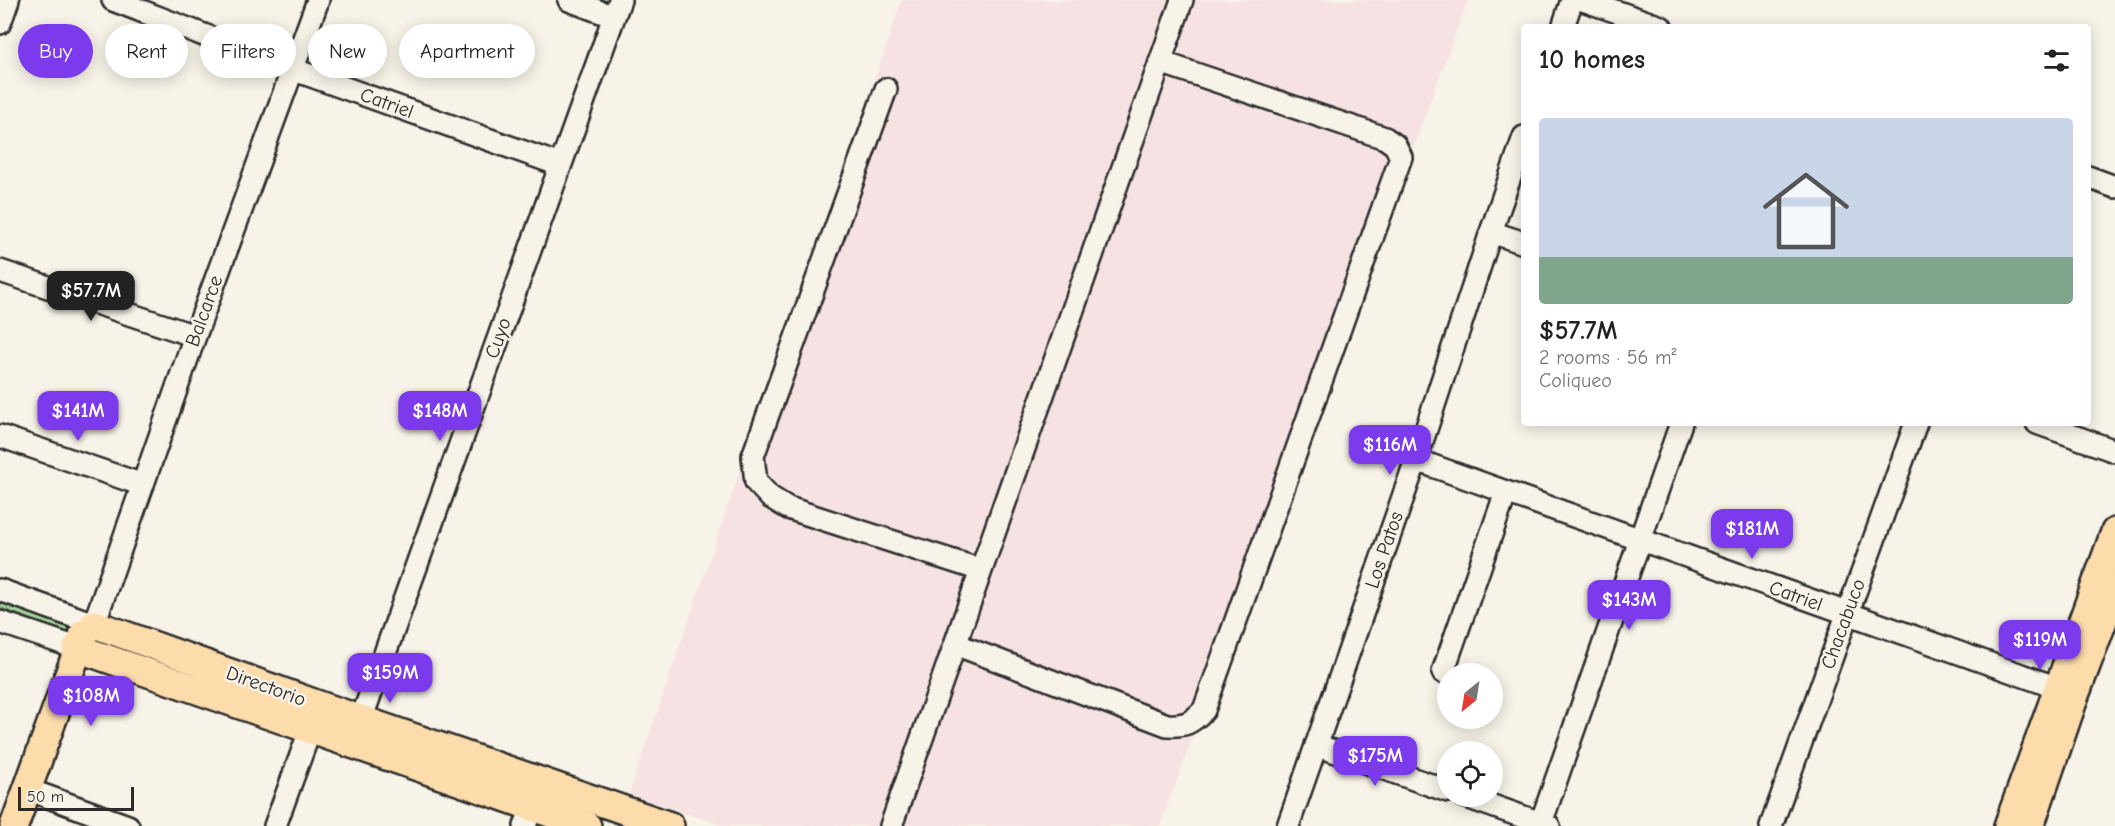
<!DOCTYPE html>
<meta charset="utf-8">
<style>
:root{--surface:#fff;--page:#f6f6f6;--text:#222;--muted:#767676;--accent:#7c3aed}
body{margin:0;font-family:"Comic Neue",sans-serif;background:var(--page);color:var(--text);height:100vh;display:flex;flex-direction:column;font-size:22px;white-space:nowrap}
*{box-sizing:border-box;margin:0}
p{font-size:20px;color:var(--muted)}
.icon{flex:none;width:33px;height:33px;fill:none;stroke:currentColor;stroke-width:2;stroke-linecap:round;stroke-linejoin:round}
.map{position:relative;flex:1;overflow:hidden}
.panel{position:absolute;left:1521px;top:24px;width:570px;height:402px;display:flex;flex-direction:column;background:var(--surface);border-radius:6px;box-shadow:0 3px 15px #0003}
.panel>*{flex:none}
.banner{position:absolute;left:18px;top:24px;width:570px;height:54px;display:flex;gap:12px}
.needle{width:39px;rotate:210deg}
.tools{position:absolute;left:1437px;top:663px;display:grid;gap:12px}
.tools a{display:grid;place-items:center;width:66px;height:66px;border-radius:50%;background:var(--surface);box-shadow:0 3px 15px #0003;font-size:30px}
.scale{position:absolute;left:18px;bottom:15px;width:116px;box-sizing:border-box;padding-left:6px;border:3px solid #2b2b2b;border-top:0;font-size:16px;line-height:21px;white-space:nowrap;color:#2b2b2b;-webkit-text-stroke:4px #f7f3e8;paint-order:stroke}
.price{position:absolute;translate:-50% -51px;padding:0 14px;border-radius:12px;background:var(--accent);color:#fff;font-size:20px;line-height:39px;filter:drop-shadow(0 2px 3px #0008)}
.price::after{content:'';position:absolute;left:50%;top:36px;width:18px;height:14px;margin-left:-9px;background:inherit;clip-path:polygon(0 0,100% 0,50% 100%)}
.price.on{background:#222;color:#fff}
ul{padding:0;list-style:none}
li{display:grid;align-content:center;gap:12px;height:318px;padding:0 18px}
li span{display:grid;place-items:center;height:186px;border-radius:6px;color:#555}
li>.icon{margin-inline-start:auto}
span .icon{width:108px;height:108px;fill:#fffc;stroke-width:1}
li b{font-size:26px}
h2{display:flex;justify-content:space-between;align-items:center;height:72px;padding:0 18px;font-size:26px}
.pill{padding:0 21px;border-radius:27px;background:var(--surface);box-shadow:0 3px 15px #0003;font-size:21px;line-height:54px}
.pill.on{background:var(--accent);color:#fff}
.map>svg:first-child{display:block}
.built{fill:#f6e2e2}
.grass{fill:url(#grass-tufts);stroke:#688364;stroke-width:1.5}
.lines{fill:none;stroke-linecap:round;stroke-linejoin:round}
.minor-casing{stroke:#2b2b2b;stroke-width:26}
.major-casing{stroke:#2b2b2b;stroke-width:32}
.minor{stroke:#f7f3e8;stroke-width:21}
.major{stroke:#fddcac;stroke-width:27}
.labels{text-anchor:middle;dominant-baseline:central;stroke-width:5;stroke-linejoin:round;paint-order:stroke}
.street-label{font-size:20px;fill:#2b2b2b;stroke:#f7f3e8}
</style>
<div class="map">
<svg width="2115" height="826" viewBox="0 0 2115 826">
<defs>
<pattern id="grass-tufts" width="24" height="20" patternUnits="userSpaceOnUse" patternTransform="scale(1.5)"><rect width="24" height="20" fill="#a6db9e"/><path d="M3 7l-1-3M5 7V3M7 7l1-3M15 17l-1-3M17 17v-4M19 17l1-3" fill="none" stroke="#8fbc88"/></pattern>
</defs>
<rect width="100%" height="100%" fill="#f7f3e8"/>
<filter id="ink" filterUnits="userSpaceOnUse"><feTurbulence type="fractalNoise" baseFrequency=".0167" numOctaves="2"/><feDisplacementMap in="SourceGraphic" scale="12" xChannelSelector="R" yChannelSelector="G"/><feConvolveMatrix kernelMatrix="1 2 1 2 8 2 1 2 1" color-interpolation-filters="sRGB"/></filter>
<g filter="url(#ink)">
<path class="built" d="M902,0H1468L1160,826H724L629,794Z"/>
<path class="grass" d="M0,601L70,626L68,632L0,608Z"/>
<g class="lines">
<defs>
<path id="minor" d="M113,0L292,69L560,165
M569,0L614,17
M1583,0L1661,27
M0,23L8,0
M1563,27L1572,0
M886,89L753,456L756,482L770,497L788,508L981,570
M2088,177L2115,187
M1491,232L1524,243
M0,271L195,336
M2037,423L2115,451
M0,436L143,485
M1416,460L2072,693
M0,590L94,624L195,336L318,0
M0,622L77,648
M955,644L1167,725C1186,726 1191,723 1204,710L1401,157L1395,145L1385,138L1160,62
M1443,672L1506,492
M356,734L620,0
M1316,745L1448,791
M43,795L128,826
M1464,796L1549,826
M275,826L315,717
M525,826L537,793
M891,826L1182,0
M1288,826L1416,460L1491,232L1524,137
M1540,826L1681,423
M1771,826L1916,423"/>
<path id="major" d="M94,624L319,705L670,826
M77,648L587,826
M14,826L84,633
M2008,826L2115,532
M2030,826L2075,695L2115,589"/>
</defs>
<use href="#minor" class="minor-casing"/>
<use href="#major" class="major-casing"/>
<use href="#minor" class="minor"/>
<use href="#major" class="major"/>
</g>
</g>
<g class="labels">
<g class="street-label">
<text transform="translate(387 103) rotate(20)">Catriel</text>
<text transform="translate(204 311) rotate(-70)">Balcarce</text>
<text transform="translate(498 338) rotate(-70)">Cuyo</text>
<text transform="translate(1384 550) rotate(-71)">Los Patos</text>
<text transform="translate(1796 596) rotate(20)">Catriel</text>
<text transform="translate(1843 624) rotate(-70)">Chacabuco</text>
<text transform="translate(266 686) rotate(20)">Directorio</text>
</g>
</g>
</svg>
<div class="tools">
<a><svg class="needle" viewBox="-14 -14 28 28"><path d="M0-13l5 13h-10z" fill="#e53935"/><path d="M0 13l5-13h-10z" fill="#767676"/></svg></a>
<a><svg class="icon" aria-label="locate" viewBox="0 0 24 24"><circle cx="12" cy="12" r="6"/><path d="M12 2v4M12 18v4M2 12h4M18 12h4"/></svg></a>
</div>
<div class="scale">50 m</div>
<b class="price on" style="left:91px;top:322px">$57.7M</b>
<b class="price" style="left:78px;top:442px">$141M</b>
<b class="price" style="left:440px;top:442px">$148M</b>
<b class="price" style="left:1390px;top:476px">$116M</b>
<b class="price" style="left:1752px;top:560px">$181M</b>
<b class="price" style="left:1629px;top:631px">$143M</b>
<b class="price" style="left:2040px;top:671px">$119M</b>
<b class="price" style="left:390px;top:704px">$159M</b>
<b class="price" style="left:91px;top:727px">$108M</b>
<b class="price" style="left:1375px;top:787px">$175M</b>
<div class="banner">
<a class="pill on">Buy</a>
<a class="pill">Rent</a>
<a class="pill">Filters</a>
<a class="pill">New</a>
<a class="pill">Apartment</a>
</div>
<section class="panel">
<h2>10 homes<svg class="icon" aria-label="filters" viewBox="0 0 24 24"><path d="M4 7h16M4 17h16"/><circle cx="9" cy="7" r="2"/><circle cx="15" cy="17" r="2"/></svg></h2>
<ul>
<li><span style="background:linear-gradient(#c9d6e8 75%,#7fa58c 0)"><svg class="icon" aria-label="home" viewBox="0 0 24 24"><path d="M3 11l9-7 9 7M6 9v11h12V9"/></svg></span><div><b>$57.7M</b><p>2 rooms · 56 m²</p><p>Coliqueo</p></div></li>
</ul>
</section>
</div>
